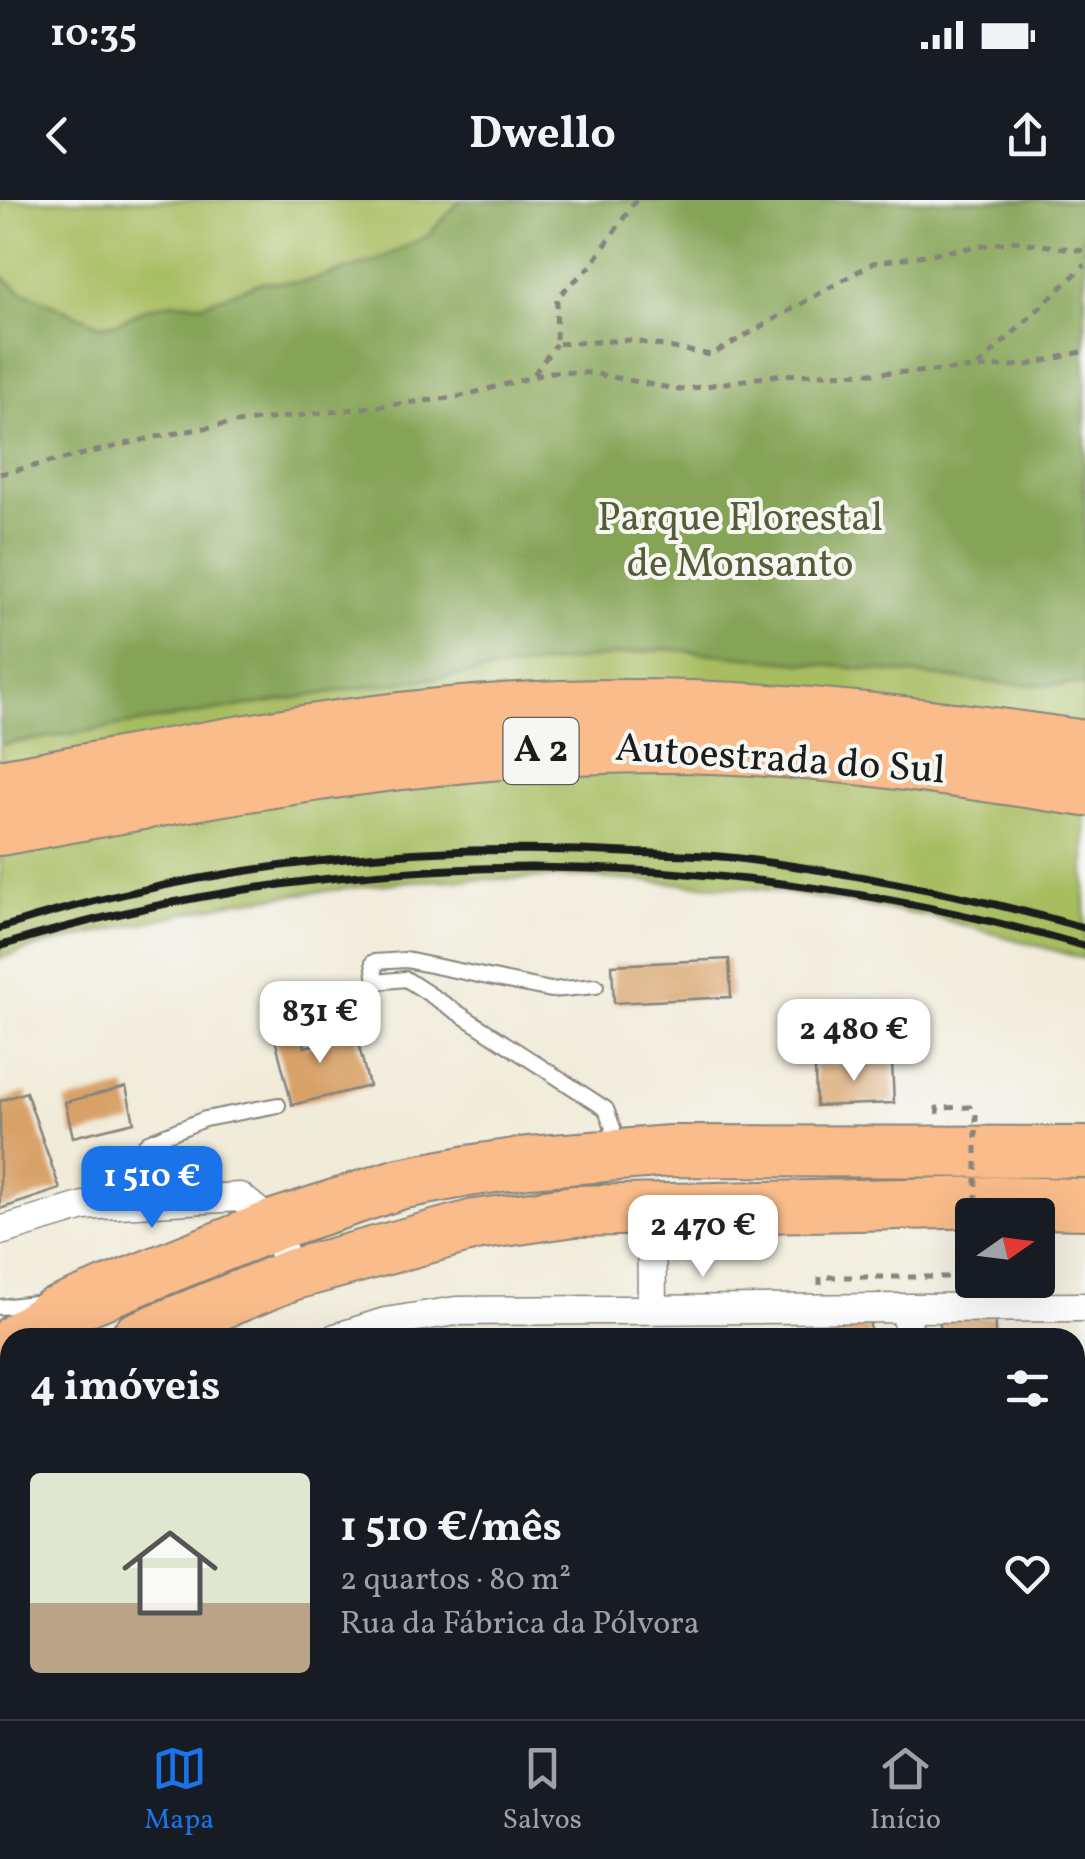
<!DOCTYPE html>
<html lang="pt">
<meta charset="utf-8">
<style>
:root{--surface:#171b24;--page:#242831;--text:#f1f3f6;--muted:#9ea1a6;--line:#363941;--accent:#1a73e8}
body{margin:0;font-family:Vollkorn,serif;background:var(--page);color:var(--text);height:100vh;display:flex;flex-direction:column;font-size:38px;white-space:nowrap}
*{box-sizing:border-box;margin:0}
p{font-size:32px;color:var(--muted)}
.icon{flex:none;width:55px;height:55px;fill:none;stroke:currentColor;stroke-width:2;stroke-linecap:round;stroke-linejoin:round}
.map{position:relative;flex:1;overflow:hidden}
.panel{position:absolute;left:0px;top:1128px;width:1085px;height:392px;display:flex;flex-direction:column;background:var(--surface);border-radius:30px 30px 0 0;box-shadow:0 10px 40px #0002}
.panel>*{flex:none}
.needle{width:65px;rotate:76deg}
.controls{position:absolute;left:955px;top:998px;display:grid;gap:20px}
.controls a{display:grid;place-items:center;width:100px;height:100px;border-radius:10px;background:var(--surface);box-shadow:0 10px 40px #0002;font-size:50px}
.price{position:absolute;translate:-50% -85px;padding:0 22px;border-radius:20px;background:#fff;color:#222;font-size:32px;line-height:65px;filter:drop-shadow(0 2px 5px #0008)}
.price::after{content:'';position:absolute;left:50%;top:60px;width:30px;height:22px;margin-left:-15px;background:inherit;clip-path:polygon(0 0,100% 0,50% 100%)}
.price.on{background:var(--accent);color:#fff}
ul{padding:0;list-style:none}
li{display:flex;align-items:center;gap:30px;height:250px;padding:0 30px}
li+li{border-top:2px solid var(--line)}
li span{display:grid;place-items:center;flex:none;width:280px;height:200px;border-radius:10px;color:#555}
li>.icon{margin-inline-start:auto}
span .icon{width:120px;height:120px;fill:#fffc;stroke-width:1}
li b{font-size:42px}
h2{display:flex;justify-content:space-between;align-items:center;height:120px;padding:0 30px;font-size:42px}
.status{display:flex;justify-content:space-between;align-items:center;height:70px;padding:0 50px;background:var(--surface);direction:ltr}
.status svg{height:28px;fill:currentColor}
header{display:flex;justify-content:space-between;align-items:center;height:130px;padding:0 30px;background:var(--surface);font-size:45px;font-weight:700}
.tab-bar{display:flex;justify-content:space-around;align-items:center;height:140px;border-top:2px solid var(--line);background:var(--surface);font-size:28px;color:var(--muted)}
.tab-bar a{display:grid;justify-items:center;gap:5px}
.tab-bar .on{color:var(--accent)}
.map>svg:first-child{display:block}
.green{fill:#a7bd61;stroke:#626c3e;stroke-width:2.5}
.forest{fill:#85a457;stroke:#50603a;stroke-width:2.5}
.building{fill:#d8a167}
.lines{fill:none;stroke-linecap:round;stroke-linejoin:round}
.lane-casing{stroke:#86847b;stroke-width:18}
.street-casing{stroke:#86847b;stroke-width:31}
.highway-casing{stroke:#86847b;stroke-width:54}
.path{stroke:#86847b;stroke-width:5;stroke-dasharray:8 8;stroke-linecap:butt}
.lane{stroke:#fff;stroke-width:14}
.street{stroke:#fff;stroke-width:28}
.highway{stroke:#f9bc8a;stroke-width:50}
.rail{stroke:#1c1c1c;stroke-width:8}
.path-bridge{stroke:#86847b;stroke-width:5;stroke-dasharray:8 8;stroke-linecap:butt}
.labels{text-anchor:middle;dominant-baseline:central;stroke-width:8;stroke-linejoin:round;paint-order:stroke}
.shield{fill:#f6f6f2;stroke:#5d5d5c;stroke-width:2.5}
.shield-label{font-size:38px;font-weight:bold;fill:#1c1c1c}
.park-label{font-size:40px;fill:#545c38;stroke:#f6f6f2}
.street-label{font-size:40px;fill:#1c1c1c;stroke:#f6f6f2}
</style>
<div class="status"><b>10:35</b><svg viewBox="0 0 49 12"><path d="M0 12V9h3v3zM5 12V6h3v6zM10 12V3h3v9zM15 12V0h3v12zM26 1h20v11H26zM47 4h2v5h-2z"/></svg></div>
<header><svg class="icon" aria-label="back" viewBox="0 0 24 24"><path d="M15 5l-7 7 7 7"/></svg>Dwello<svg class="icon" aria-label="share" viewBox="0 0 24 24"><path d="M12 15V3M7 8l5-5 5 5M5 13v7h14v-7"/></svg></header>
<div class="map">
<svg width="1085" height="1519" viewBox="0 0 1085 1519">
<rect width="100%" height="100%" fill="#f6f6f2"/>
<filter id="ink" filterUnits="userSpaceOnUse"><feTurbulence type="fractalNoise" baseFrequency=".01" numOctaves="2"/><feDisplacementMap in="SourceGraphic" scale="20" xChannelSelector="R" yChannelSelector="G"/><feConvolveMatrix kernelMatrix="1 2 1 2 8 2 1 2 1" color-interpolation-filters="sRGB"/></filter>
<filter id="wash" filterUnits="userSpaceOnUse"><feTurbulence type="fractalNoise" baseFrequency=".0048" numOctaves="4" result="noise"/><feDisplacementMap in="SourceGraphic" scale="40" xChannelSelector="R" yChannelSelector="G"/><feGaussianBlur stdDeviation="2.25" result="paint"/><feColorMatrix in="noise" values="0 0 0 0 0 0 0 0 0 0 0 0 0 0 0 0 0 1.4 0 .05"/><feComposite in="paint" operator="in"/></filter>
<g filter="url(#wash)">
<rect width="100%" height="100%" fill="#f1ecda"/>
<path class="green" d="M0,0H1085V759L938,718L763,689L583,677L411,681L239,701L36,747L0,758Z
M1075,1299H1085V1519H997L982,1510H1075Z
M10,1446V1510H736L738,1519H0V1448Z"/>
<path class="forest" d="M461,0H1085V485L1010,484L666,449L371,486L0,545V75L21,91L100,125L117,123L146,109L172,102L203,104L262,82H303L376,61L427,36Z"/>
<g id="blocks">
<path class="building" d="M729,759L731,797L614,803L612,765Z
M299,825L305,847L356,834L369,886L292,905L273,831Z
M892,863L894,903L816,906L815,865Z
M126,887L134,922L73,937L65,902Z
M26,892L60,989L0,1009V901Z
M820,1110H870V1138H821Z
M940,1116H995V1138H940Z
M1075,1201H1085V1265H1075Z"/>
</g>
</g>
<g filter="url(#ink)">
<use href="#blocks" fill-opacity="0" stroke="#86847b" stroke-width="2.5"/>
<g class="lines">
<defs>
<path id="lane" d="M596,786L551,790L406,760L373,762L376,782L406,779L606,909L613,928L609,944
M88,1002L148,942L205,919L278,905
M0,1107L35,1103"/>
<path id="street" d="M651,1008L652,1109
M0,1031L84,1006L240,997L274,1025L291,1075
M907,1109L908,1138
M335,1138L385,1122L456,1111L1085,1107
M1075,1287H1085
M933,1510L955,1519
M877,1519L878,1510"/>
<path id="highway" d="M0,585C161,556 324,521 488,510C692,495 883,516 1085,546
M0,630C219,590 439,547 662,547C803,547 946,570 1085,591
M17,1138L53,1114L274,1025L399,984L468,971L528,962L670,951L1085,952
M136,1138L291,1075L475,1025L574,1011L996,1002L1085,1004
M0,1221L10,1214"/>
</defs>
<use href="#lane" class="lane-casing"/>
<use href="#street" class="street-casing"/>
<use href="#highway" class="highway-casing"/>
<path class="path" d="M636,0L591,66L557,97L556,144L630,140L711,155L873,63L1014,41L1085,51
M978,166L1085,65
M534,174L556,144
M0,274L155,237L227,224L458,197L551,172L591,173L680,190L777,175L916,172L1028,165L1085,151
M938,914L937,908L970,907V915
M820,1085V1077H972
M0,1405L10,1414
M1075,1493L1085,1490"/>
<use href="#lane" class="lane"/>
<use href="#street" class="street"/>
<use href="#highway" class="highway"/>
<path class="rail" d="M0,728C203,663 425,641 637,653C672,654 709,654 743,659C859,674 973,696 1085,728
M0,746C352,638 732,645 1085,746"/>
<path class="path-bridge" d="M976,914V1015"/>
</g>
</g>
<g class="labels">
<rect class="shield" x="503.5" y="518" width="75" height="66" rx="8"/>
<g class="shield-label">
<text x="541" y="551">A 2</text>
</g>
<g class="park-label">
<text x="740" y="320">Parque Florestal<tspan x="740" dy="46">de Monsanto</tspan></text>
</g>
<g class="street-label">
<text transform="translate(780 561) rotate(4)">Autoestrada do Sul</text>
</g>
</g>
</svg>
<div class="controls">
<a><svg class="needle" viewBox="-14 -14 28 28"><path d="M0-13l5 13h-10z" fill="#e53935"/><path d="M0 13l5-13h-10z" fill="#9ea1a6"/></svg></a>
</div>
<b class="price" style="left:320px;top:866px">831 €</b>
<b class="price" style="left:854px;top:884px">2 480 €</b>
<b class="price on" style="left:152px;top:1031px">1 510 €</b>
<b class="price" style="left:703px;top:1080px">2 470 €</b>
<section class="panel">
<h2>4 imóveis<svg class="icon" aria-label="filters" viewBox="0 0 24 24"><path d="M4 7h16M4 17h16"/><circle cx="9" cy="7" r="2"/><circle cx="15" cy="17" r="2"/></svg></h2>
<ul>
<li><span style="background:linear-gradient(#dfe7d0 65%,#b9a48a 0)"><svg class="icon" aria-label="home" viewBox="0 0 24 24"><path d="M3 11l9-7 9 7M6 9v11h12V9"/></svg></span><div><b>1 510 €/mês</b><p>2 quartos · 80 m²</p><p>Rua da Fábrica da Pólvora</p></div><svg class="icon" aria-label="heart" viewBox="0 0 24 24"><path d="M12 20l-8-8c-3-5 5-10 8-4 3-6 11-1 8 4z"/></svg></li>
</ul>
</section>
</div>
<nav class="tab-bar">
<a class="on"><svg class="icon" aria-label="map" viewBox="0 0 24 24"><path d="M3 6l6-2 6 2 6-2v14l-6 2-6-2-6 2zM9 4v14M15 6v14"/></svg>Mapa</a>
<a><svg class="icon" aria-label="saved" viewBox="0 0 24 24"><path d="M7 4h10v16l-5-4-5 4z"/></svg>Salvos</a>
<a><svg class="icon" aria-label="home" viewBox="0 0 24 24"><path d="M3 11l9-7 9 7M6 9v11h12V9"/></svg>Início</a>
</nav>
